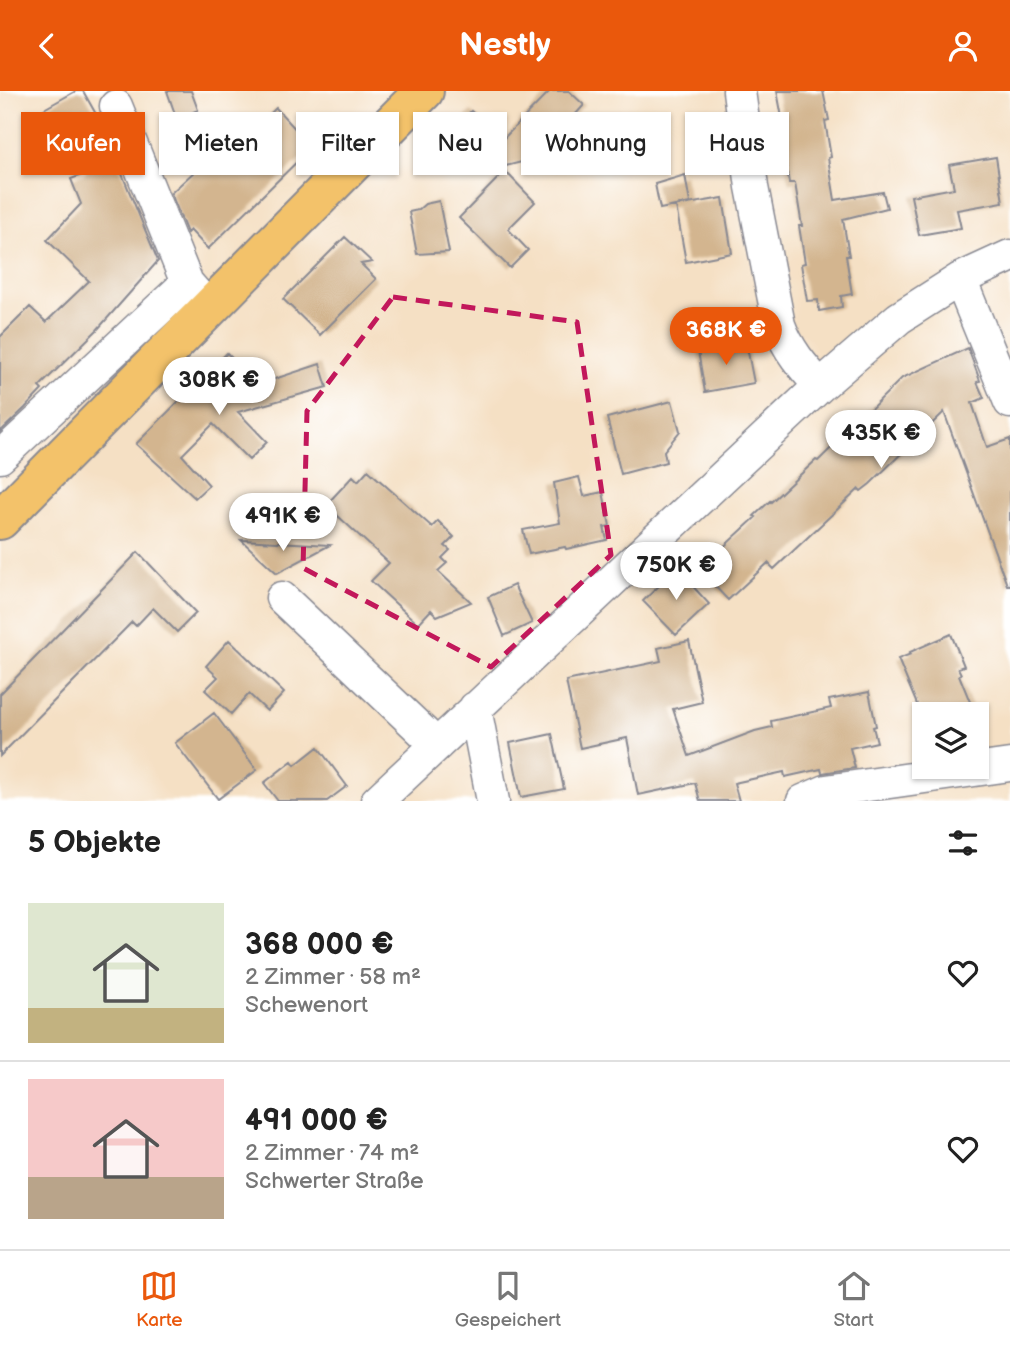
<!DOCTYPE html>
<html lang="de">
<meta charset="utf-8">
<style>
:root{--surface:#fff;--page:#f2f2f2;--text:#222;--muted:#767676;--line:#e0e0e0;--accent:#ea580c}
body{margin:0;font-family:"Balsamiq Sans",sans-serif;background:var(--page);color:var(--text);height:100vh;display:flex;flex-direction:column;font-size:26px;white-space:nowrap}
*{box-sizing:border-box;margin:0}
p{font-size:23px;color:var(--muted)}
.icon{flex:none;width:38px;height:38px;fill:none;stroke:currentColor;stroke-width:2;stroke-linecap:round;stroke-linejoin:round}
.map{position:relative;height:710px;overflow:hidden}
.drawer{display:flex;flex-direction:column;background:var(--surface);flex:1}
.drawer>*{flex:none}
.hud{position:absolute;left:21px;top:21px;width:970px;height:63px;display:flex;gap:14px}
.tools{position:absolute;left:912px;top:611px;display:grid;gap:14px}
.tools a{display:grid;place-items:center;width:77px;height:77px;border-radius:0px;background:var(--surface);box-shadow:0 2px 5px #0004;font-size:35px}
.price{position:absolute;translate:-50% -60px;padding:0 16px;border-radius:24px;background:#fff;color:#222;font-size:23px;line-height:46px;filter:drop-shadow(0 2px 4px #0008)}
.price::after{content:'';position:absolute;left:50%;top:42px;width:21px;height:16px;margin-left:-10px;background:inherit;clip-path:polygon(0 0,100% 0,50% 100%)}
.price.on{background:var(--accent);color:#fff}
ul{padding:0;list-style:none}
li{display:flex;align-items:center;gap:21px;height:175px;padding:0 28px}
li+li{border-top:2px solid var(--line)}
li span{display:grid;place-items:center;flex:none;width:196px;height:140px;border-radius:0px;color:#555}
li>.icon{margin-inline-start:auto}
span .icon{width:84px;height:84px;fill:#fffc;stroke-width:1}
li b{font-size:30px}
h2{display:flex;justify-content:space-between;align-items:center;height:84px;padding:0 28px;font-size:30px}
.pill{padding:0 24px;border-radius:0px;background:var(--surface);box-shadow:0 2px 5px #0004;font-size:24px;line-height:63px}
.pill.on{background:var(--accent);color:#fff}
header{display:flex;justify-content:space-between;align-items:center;height:91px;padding:0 28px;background:var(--accent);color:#fff;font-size:32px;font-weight:800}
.tabs{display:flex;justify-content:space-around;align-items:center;height:98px;border-top:2px solid var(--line);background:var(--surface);font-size:19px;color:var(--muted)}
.tabs a{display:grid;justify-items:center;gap:4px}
.tabs .on{color:var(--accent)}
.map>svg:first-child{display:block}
.building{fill:#d3b58f}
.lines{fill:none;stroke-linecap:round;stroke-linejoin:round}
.minor-casing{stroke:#888891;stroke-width:35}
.major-casing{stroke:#888891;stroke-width:42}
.minor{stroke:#fff;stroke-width:32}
.major{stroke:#f3c26a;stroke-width:38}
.marked{fill:none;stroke:#c2185b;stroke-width:5;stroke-dasharray:14 9;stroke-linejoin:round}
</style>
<header><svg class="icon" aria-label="back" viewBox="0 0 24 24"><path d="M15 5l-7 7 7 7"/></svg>Nestly<svg class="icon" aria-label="person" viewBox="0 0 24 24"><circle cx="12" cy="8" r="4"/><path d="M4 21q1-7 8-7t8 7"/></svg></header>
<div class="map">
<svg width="1010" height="710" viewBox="0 0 1010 710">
<rect width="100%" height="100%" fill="#fff"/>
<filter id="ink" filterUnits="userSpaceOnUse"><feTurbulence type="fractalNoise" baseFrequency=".0143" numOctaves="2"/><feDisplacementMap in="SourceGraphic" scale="14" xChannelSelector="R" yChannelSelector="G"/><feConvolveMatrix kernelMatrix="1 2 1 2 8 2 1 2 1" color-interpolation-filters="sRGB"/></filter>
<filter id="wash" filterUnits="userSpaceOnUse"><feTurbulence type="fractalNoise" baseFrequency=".00686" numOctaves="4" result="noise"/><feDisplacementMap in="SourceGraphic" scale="28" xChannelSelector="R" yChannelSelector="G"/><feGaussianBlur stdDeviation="1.57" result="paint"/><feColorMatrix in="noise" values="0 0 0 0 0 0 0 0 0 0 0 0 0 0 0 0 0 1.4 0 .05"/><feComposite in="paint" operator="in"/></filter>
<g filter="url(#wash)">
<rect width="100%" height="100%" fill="#f5e0c4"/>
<g id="blocks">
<path class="building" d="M76,0H83L101,32L158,170L97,239L39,296L42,299L25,317L0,341V246L30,216L46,231L89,190L47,149L81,113L71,88L87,82L62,38L58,40L44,18Z
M167,0H191L198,19L181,26L234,77L264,47L255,38L276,17L312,56L208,158L190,139L187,142L171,102L195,80Z
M550,0H569L584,14L566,34L573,41L549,64L498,77L455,37L471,20L502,49Z
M777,0H823L829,29L825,30L831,66L828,67L835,109L883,101L887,117L843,128L849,165H846L852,203L841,205L842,216L819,220L818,209L807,210L801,173L805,172L799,135H802L795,92H789L780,37H784Z
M996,66L1003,111L957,119L961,137L919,144L911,105L954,97L949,74Z
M505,80L535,111L508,138L528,159L510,177L459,127Z
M685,84L690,112L660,118L655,93Z
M723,107L732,162L686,171L676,115Z
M439,110L449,161L417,163L409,121L418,119L425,113Z
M345,146L372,171L361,173L376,188L320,244L283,208Z
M746,251L754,292L705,301L698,260Z
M968,257L980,290L977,291L984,307L972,312L987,356L1010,348V494H1007L944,321L870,393L861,400L859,398L774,478L768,472L728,509L711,491L730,473L718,461L756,426L754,425L770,410L771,411L816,369L818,370L902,287Z
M227,262L246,282L223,305L320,273L327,296L238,321L267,351L249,369L213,333L182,364L209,394L195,407L136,353Z
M672,310L680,340L664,360L666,371L621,383L607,327Z
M368,379L432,436L438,430L454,446L445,455L450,459L442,467L447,472L438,480L471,511L437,525L431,519L418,533L371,490L389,472L326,414L353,385L358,390Z
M579,386L584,405L603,401L610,435L604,436L607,449L566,458L565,456L529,463L523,439L560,432L554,392Z
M241,449L330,454L277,482Z
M138,461L196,522L177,541L153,517L136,535L132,531L0,665V603Z
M677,478L709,513L676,544L643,510Z
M514,494L532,532L504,545L488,506Z
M951,543L964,575L958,577L961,583L959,584L975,623H921L898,568L911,563L910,561Z
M229,549L284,602L267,620L249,603L231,623L205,599L218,586L206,575Z
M689,550L702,611L673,618L689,665L755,640L772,636L771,630L831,617L829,609L869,601L876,635L873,636L877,651L850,657L855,677L822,682L821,678L785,686L784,681L734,692L739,710H700L695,692L638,704L627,647L580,657L566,590L661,570L658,557Z
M214,622L257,679L218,708L175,652Z
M552,643L564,698L521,706L510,652Z
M318,656L347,695L327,710H278L264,692L292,670L295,674Z"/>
</g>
</g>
<g filter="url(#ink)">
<use href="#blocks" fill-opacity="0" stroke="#888891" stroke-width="2"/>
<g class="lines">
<defs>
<path id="minor" d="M739,0L752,96L779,234C788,259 803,276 820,295
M116,15L187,192L201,208
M960,188L1010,311
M0,366L187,192
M282,507L437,654
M475,617L493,710
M377,710L820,295L899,227L960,188L1010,165
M803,710L826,700L1010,674"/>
<path id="major" d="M0,429L424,0"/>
</defs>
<use href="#minor" class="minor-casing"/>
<use href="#major" class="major-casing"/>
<use href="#minor" class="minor"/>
<use href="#major" class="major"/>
</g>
</g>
<path class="marked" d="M393,206L577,231L611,464L491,576L303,477L307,320Z"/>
</svg>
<div class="tools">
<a><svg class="icon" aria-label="layers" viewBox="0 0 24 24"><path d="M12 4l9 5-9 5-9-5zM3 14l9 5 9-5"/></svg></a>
</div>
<b class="price on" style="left:726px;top:276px">368K €</b>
<b class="price" style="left:219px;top:326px">308K €</b>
<b class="price" style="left:881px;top:379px">435K €</b>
<b class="price" style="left:283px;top:462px">491K €</b>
<b class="price" style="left:676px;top:511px">750K €</b>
<div class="hud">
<a class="pill on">Kaufen</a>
<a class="pill">Mieten</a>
<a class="pill">Filter</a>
<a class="pill">Neu</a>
<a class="pill">Wohnung</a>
<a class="pill">Haus</a>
</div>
</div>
<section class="drawer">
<h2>5 Objekte<svg class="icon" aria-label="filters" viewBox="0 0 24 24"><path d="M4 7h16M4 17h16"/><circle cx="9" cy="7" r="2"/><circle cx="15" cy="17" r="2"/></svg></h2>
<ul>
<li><span style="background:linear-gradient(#dfe7d0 75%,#c2b280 0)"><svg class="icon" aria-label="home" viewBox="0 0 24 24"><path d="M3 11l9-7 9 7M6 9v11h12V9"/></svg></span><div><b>368 000 €</b><p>2 Zimmer · 58 m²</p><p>Schewenort</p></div><svg class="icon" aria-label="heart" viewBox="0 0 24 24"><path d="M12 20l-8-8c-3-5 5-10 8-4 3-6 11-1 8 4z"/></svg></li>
<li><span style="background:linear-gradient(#f6c9c9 70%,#b9a48a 0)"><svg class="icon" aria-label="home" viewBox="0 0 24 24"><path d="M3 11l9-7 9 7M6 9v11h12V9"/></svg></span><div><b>491 000 €</b><p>2 Zimmer · 74 m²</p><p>Schwerter Straße</p></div><svg class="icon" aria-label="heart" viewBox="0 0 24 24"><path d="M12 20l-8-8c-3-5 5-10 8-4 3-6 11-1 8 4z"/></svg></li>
</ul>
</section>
<nav class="tabs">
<a class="on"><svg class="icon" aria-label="map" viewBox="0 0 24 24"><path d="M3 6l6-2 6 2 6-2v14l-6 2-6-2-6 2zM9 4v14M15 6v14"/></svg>Karte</a>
<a><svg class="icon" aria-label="saved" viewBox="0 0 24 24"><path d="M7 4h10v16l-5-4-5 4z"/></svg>Gespeichert</a>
<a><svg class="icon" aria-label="home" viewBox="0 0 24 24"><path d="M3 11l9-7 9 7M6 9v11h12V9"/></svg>Start</a>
</nav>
